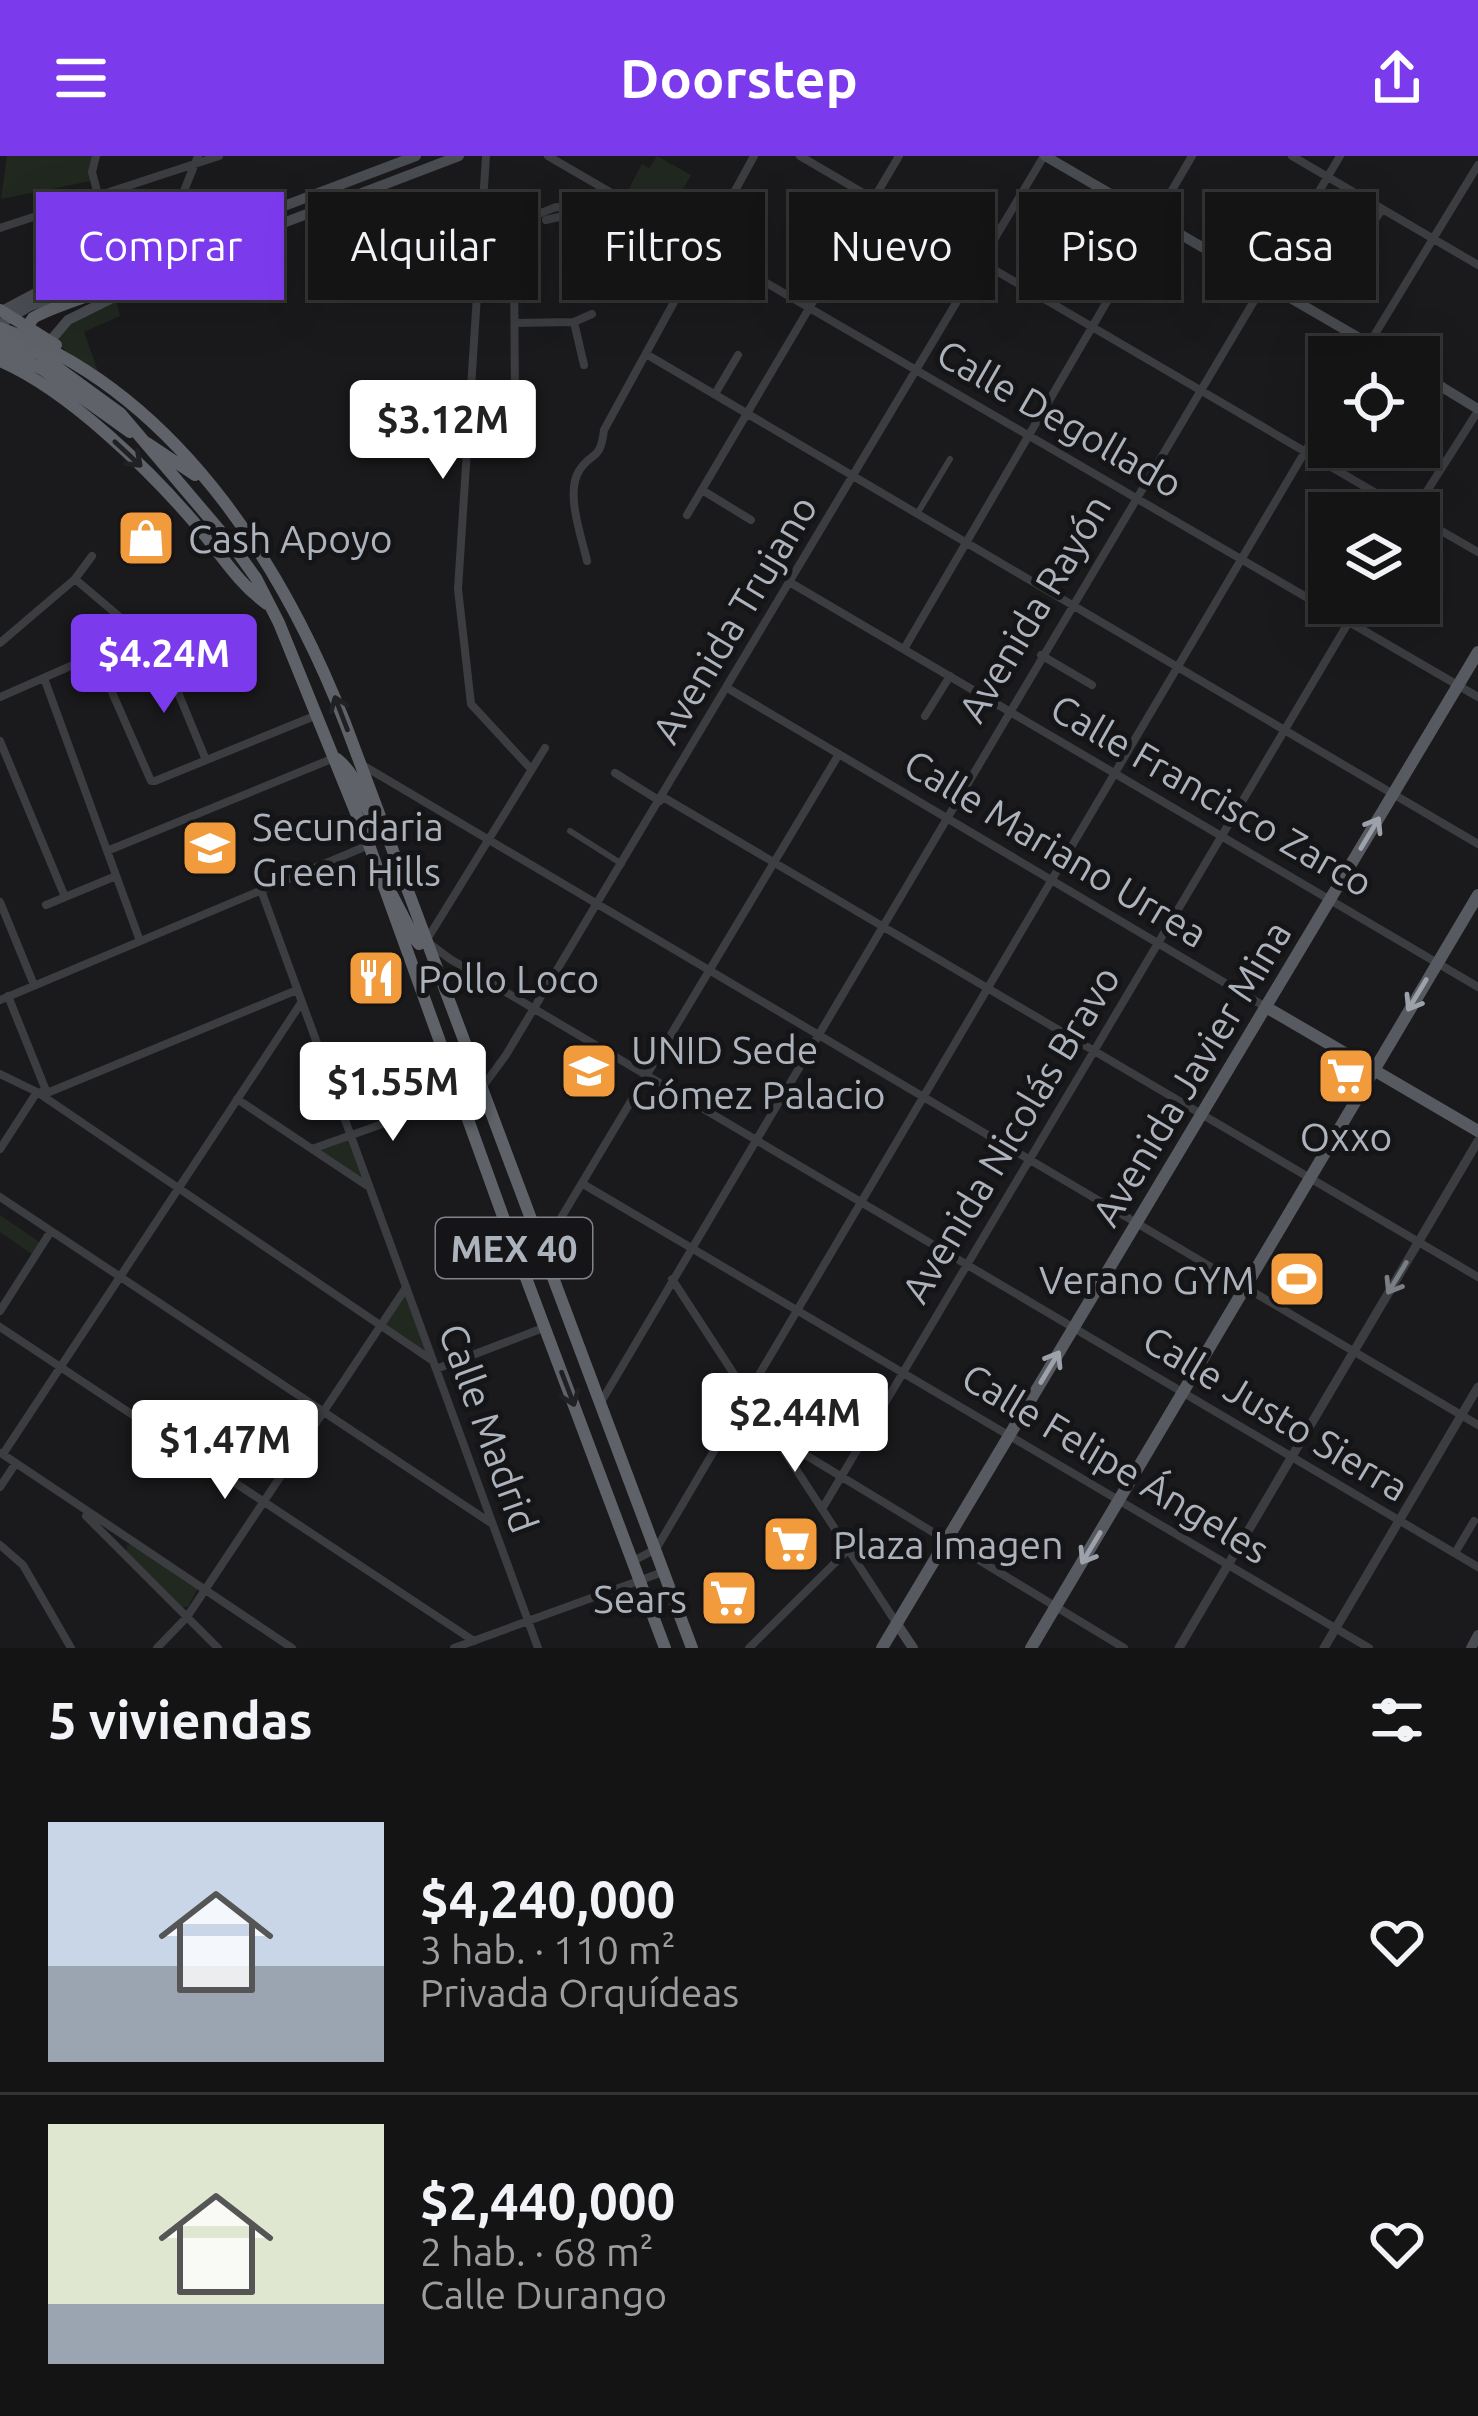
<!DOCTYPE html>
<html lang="es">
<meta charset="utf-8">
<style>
:root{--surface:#141415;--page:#1d1d1e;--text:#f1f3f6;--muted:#9d9ea0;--line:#333334;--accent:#7c3aed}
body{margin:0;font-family:Ubuntu,sans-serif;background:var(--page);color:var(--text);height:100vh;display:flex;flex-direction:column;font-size:45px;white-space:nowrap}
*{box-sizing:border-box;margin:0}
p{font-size:39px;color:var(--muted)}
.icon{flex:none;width:66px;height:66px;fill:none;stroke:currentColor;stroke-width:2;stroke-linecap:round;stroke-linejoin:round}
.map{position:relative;height:1492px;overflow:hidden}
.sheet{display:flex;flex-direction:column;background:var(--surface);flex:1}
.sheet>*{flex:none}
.top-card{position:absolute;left:36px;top:36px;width:1407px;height:108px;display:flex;gap:24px}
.tools{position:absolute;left:1308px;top:180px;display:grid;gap:24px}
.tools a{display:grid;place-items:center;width:132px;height:132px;border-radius:0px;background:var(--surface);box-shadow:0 12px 48px #0002,0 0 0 3px var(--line);font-size:60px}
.price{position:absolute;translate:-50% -102px;padding:0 27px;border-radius:12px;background:#fff;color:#222;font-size:39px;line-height:78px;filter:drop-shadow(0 3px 6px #0008)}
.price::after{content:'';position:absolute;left:50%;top:72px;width:36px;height:27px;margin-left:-18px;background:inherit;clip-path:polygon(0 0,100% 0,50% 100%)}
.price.selected{background:var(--accent);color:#fff}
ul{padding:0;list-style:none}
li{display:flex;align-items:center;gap:36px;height:300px;padding:0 48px}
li+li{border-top:3px solid var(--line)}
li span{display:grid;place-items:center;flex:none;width:336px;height:240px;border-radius:0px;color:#555}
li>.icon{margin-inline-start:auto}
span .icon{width:144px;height:144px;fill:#fffc;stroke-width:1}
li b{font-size:51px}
h2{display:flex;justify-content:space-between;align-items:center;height:144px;padding:0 48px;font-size:51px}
.chip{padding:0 42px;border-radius:0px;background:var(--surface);box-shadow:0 12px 48px #0002,0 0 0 3px var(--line);font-size:42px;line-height:108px}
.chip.selected{background:var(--accent);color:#fff}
header{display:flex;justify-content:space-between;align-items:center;height:156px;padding:0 48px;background:var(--accent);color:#fff;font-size:54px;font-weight:700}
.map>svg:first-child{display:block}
.green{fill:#202820}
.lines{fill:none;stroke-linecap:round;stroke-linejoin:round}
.pedestrian{stroke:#3b3d41;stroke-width:6}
.minor{stroke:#3b3d41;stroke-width:8}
.tertiary{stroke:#3b3d41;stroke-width:9}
.secondary{stroke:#494c51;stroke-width:10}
.primary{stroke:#575a60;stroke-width:12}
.trunk{stroke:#5f6369;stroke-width:12}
.oneway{stroke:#202123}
.oneway2{stroke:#9ca1aa}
.oneway3{stroke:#7a7e85}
.labels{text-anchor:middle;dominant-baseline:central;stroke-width:10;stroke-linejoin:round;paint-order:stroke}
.shield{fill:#151517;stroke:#7f848a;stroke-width:3}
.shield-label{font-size:36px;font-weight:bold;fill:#adb3bc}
.street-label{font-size:39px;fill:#adb3bc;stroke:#151517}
.poi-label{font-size:39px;fill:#adb3bc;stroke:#151517;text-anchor:start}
</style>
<header><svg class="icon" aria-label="menu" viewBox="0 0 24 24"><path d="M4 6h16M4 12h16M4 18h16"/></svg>Doorstep<svg class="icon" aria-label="share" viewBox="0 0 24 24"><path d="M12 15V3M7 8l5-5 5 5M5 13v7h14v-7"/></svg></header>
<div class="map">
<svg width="1478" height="1492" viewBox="0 0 1478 1492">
<rect width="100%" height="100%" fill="#1a1a1c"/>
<path class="green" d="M7,0H96L91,25L1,43Z
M657,0L691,19L667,63L626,38L642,8L649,12Z
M116,143L120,160L84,176L98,215L86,212L53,184L59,174Z
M350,983L370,1036L313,996Z
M0,1059L41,1087L33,1099L0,1076Z
M405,1133L430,1202L379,1168Z
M131,1388L198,1432L188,1451H183L127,1396V1389Z"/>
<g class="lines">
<path class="pedestrian" d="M917,358L950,303
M570,675L622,708"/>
<path class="minor" d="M96,0L92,16L98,39
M486,0L458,433L471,548L531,613
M548,0L1478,541
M800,0L1410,357
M1292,0L1478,109
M87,43L110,111
M546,64L576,57
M0,72L219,0
M1360,87L1382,53
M161,92L198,0
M574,166L584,209
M515,167L574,166L592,158
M646,198L1478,688
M1361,201L1478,9
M715,238L738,199
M515,246L514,106L531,61L556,51L574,52
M702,334L751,364
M1413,357L1478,255
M687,359L899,0
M1419,362L1478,396
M587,405C582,382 565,337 579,315C591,295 600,307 604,274L754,0
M791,427L1478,831
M0,487L75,423L92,400
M904,493L1192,0
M1041,499L1092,529
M44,522L140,785
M729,533L1264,850
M0,541L141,479L75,423
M925,560L950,520
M0,585L65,741
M545,592L426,785L450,803L1478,1411
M206,604L160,493L152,491L108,510L104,518L151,625H155L317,559
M364,610L1478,1269
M615,617L660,645
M663,641L1478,1121
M107,695L334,602
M261,734L538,1492
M0,746L34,829
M46,749L116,720
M8,840L47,937
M0,844L369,689
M0,918L37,936L433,1205
M237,943L366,1029
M0,993L37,936L47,937L297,834
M312,993L481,933L506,899L1044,0
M583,1028L1369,1492
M0,1041L491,1367
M543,1092L839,598
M672,1123L897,1468
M0,1155L51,1075
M0,1171L474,1485
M436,1213L543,1172
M601,1246L1340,0
M776,1281L1124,1492
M1,1297L292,1492
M3,1298L301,847
M0,1331L16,1307
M822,1353L1360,447
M86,1360L218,1492
M0,1389L23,1409L71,1492
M1455,1397L1474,1365
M633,1405L656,1393L1329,255
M157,1492L187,1461L405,1133
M454,1492L663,1416
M749,1492L848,1394"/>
<path class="tertiary" d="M1179,1492L1478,985
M1324,1492L1478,1231"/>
<path class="secondary" d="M1045,0L1392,201
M0,156L36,137L189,86L416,0
M0,168L30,150L110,122L178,107L459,0
M51,184L68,164L165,116
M1419,217L1478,253
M897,1468L913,1492
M1471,1492L1478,1479"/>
<path class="primary" d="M1266,851L1478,975
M882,1492L1478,496
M1031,1492L1478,739"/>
<path class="trunk" d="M0,154L56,189
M0,172C172,234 281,404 345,567L692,1492
M0,183L39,198L120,257L233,390L256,422L279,467L369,689L505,1066L665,1492
M28,185V170L33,162C69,141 142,132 161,92
M0,193L42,213L130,276
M0,205C68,234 152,316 199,372C221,399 239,428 267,448
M147,287L195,319
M337,603C364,625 360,652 382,675
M390,735L415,783L419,788L426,785"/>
</g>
<defs><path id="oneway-shaft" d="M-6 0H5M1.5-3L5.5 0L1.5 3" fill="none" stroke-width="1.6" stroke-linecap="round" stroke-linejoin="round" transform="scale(3)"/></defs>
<g class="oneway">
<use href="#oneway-shaft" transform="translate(128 298) rotate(43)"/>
<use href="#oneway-shaft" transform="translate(341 557) rotate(-111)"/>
<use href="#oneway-shaft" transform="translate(568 1233) rotate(69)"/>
</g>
<g class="oneway2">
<use href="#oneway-shaft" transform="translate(1370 677) rotate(-59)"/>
<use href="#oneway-shaft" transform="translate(1417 839) rotate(121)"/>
<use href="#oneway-shaft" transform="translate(1050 1211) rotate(-59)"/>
<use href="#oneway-shaft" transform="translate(1091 1392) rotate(121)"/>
</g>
<use class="oneway3" href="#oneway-shaft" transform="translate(1397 1122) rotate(121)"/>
<defs>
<symbol id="shop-square" viewBox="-11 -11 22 22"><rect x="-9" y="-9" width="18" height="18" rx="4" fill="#f29b3c" stroke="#151517"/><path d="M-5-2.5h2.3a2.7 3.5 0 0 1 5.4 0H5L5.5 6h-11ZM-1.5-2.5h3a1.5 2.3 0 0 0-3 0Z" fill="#fff"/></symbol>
<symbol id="school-square" viewBox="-11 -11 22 22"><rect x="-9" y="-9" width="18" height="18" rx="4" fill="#f29b3c" stroke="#151517"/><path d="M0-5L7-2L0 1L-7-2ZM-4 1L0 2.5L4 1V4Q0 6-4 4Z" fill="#fff"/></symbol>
<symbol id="restaurant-square" viewBox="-11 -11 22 22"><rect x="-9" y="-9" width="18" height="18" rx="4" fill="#f29b3c" stroke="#151517"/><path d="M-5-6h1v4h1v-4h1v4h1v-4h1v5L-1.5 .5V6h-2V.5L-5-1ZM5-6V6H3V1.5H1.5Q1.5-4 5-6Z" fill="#fff"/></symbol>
<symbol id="university-square" viewBox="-11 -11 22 22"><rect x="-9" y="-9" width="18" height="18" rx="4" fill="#f29b3c" stroke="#151517"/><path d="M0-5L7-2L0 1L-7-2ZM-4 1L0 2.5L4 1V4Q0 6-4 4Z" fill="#fff"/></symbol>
<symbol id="supermarket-square" viewBox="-11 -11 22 22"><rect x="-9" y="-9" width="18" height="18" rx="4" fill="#f29b3c" stroke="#151517"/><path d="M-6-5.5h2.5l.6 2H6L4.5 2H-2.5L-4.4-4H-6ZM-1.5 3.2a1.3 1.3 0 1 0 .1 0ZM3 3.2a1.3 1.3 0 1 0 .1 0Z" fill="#fff"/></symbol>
<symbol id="stadium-square" viewBox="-11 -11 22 22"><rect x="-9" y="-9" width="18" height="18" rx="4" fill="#f29b3c" stroke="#151517"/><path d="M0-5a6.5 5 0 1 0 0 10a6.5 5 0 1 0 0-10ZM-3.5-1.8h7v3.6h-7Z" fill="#fff"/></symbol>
</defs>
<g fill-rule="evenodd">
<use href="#shop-square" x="113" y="349" width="66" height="66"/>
<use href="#school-square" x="177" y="659" width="66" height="66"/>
<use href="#restaurant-square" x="343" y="789" width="66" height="66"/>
<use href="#university-square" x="556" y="882" width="66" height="66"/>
<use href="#supermarket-square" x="1313" y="887" width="66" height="66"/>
<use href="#stadium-square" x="1264" y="1090" width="66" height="66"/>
<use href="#supermarket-square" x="758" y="1355" width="66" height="66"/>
<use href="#supermarket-square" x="696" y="1409" width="66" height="66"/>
</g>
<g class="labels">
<rect class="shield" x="436" y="1062" width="156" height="60" rx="9"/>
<g class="shield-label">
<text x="514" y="1092">MEX 40</text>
</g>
<g class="street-label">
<text transform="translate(1060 262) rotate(30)">Calle Degollado</text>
<text transform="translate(1034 452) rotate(-59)">Avenida Rayón</text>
<text transform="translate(734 463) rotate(-59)">Avenida Trujano</text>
<text transform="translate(1212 639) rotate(30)">Calle Francisco Zarco</text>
<text transform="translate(1056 692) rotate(31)">Calle Mariano Urrea</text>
<text transform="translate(1191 917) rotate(-59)">Avenida Javier Mina</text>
<text transform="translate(1010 978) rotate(-59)">Avenida Nicolás Bravo</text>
<text transform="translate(1276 1257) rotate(31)">Calle Justo Sierra</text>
<text transform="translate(489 1272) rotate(70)">Calle Madrid</text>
<text transform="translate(1116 1307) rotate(31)">Calle Felipe Ángeles</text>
</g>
<g class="poi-label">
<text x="188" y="382">Cash Apoyo</text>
<text x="252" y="670">Secundaria<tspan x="252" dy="45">Green Hills</tspan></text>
<text x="418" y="822">Pollo Loco</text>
<text x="631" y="893">UNID Sede<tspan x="631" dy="45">Gómez Palacio</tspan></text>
<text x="1346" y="980" text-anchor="middle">Oxxo</text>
<text x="1255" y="1123" text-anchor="end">Verano GYM</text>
<text x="833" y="1388">Plaza Imagen</text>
<text x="687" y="1442" text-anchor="end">Sears</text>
</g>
</g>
</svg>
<div class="tools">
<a><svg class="icon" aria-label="locate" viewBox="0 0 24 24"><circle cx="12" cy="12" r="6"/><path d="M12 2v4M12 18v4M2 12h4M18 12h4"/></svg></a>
<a><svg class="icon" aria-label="layers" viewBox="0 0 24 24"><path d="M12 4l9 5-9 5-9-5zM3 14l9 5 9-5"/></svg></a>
</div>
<b class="price" style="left:443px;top:326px">$3.12M</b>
<b class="price selected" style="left:164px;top:560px">$4.24M</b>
<b class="price" style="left:393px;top:988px">$1.55M</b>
<b class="price" style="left:795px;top:1319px">$2.44M</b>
<b class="price" style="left:225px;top:1346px">$1.47M</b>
<div class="top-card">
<a class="chip selected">Comprar</a>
<a class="chip">Alquilar</a>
<a class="chip">Filtros</a>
<a class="chip">Nuevo</a>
<a class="chip">Piso</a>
<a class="chip">Casa</a>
</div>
</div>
<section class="sheet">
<h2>5 viviendas<svg class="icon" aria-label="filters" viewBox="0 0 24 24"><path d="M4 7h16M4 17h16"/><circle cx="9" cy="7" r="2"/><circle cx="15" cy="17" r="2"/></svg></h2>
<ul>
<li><span style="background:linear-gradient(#c9d6e8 60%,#9aa5b1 0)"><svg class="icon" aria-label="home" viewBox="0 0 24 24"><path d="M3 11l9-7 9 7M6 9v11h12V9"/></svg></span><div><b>$4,240,000</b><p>3 hab. · 110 m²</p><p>Privada Orquídeas</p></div><svg class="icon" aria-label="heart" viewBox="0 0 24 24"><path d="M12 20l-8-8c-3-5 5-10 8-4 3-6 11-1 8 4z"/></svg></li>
<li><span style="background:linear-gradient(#dfe7d0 75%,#9aa5b1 0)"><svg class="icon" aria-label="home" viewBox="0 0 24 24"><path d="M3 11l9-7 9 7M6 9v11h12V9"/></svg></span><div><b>$2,440,000</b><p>2 hab. · 68 m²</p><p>Calle Durango</p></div><svg class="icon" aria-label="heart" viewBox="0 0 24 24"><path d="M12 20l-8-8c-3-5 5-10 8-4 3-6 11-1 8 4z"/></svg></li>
</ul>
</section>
